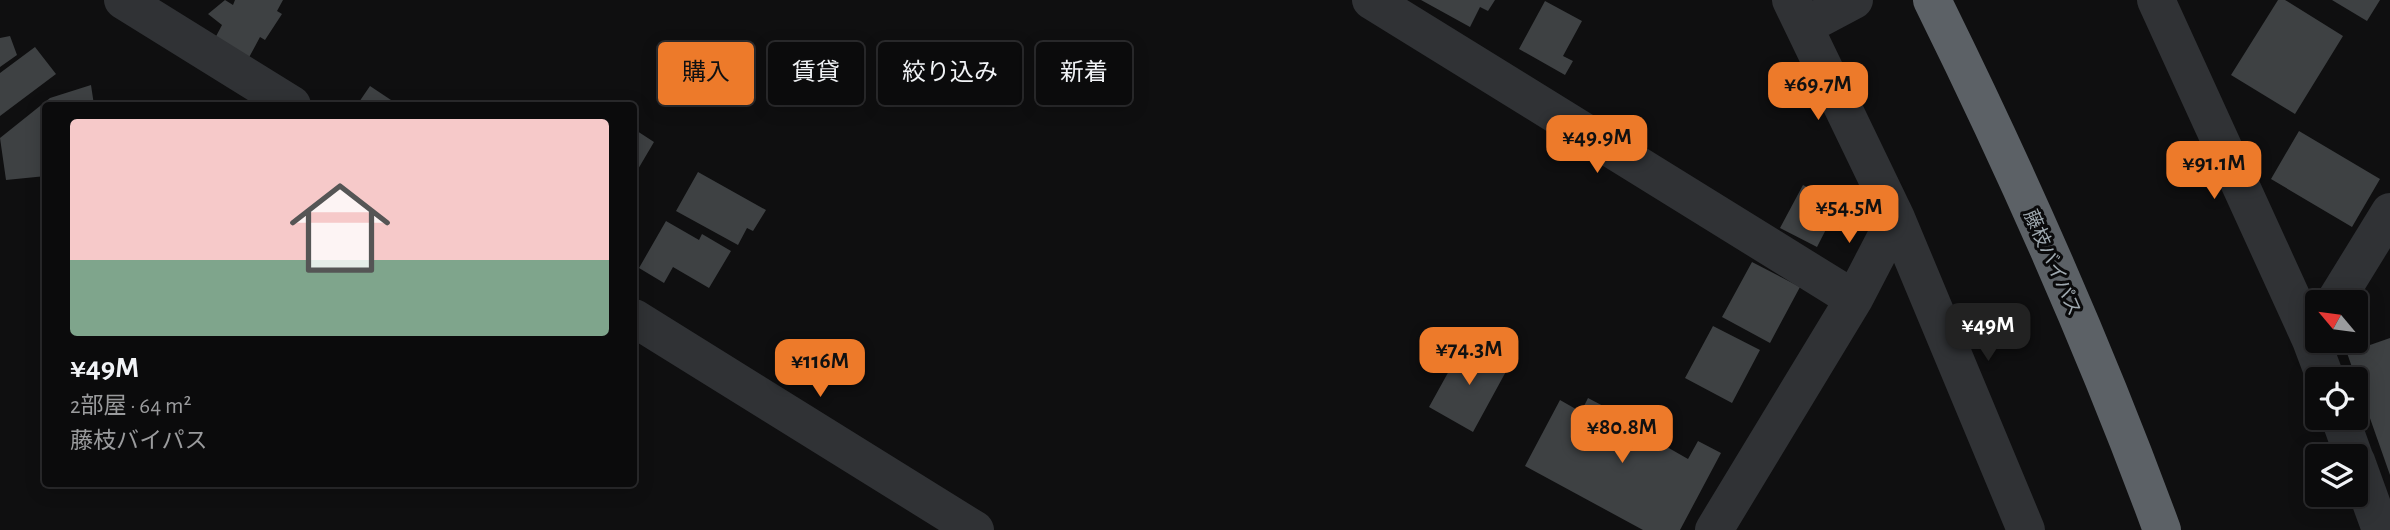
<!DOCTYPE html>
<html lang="ja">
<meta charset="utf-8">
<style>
:root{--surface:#0b0b0c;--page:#141415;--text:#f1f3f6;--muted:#9a9b9d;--line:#2b2b2d;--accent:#ed7a2a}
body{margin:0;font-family:"Alegreya Sans","Noto Sans JP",sans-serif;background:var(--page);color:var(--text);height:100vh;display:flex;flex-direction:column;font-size:26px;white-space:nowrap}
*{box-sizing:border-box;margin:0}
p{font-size:23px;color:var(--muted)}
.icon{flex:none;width:38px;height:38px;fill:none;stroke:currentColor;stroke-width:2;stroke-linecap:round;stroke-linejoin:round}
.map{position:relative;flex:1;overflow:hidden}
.side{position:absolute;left:42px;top:102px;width:595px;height:385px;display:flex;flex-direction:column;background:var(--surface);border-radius:7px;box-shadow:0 4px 18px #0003,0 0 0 2px var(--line)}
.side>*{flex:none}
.guide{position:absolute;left:658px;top:42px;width:665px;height:63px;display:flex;gap:14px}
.needle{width:46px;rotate:299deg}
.tools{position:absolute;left:2305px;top:290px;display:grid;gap:14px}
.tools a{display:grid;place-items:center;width:63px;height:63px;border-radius:7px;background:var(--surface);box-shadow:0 4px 18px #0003,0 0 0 2px var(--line);font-size:35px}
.price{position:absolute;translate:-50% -60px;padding:0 16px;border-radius:14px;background:var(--accent);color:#111;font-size:23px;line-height:46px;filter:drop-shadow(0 2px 4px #0008)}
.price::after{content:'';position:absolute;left:50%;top:42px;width:21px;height:16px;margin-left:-10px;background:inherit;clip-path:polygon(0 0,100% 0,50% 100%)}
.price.current{background:#222;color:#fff}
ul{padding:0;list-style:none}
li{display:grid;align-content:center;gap:14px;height:371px;padding:0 28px}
li span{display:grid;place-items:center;height:217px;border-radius:7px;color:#555}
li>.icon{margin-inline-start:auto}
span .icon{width:126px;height:126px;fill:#fffc;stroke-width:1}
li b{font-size:30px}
.tag{padding:0 24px;border-radius:7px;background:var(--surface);box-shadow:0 4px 18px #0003,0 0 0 2px var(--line);font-size:24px;line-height:63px}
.tag.current{background:var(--accent);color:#111}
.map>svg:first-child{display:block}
.building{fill:#3e4143}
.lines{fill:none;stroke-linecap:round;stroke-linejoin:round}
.minor{stroke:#303235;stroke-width:38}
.highway{stroke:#5c6166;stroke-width:38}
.labels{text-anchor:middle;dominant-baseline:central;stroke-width:6;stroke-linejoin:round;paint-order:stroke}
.street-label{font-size:19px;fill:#a0aab1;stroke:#0a0a0b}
</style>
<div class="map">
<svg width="2390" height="530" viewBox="0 0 2390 530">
<rect width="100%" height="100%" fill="#0f0f10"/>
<path class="building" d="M225,0L233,5L235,0H283L277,11L282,14L265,40L260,37L246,63L213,42L222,25L208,14Z
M1421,0H1495L1488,11L1480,7L1470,27Z
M2278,0H2285L2343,36L2295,114L2231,75Z
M2332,0H2380L2367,21Z
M1545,1L1582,21L1563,56L1573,61L1565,75L1519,49Z
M10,36L17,55L0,67V38Z
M35,47L56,74L0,116V73Z
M91,85L94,105H46V176L6,180L0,138L50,98Z
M370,86L394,102L392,105H357Z
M634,129L654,142L634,176Z
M2299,131L2380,179L2352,227L2271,179Z
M698,172L766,210L753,231L747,228L738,245L676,211Z
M1803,185L1839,204L1817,247L1780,228Z
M666,221L699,240L702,234L731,251L709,288L673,267L664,283L639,268Z
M1752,262L1800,287L1770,343L1722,317Z
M1713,326L1760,350L1732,403L1685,378Z
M2390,338V475L2347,353Z
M1465,342L1509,366L1473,432L1429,407Z
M1588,398L1626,418L1633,406L1662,422L1653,439L1688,459L1698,441L1721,453L1680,530H1643L1525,466L1560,400L1581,412Z"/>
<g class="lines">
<path class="minor" d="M123,0L292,105
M1371,0L1854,299
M1791,0L1896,218L2026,530
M2156,0L2311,340L2326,380
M1805,26L1854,0
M2334,303L2390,212
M634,318L975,530
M2340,418L2354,457
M2356,461L2381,530
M1714,530L1854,299L1896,218"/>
<path class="highway" d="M1932,0C2017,172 2096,350 2162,530"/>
</g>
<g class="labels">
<g class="street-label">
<text transform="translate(2052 263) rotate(66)">藤枝バイパス</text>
</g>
</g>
</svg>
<div class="tools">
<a><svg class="needle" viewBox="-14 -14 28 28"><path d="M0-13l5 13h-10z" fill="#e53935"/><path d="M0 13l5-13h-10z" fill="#9a9b9d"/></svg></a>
<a><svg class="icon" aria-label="locate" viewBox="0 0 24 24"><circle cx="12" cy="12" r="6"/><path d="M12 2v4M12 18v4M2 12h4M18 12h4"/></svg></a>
<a><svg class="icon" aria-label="layers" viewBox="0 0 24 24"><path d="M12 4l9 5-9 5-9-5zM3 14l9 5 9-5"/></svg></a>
</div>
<b class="price" style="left:1818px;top:122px">¥69.7M</b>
<b class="price" style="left:1597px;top:175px">¥49.9M</b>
<b class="price" style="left:2214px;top:201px">¥91.1M</b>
<b class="price" style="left:1849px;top:245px">¥54.5M</b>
<b class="price current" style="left:1988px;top:363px">¥49M</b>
<b class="price" style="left:1469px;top:387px">¥74.3M</b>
<b class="price" style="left:820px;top:399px">¥116M</b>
<b class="price" style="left:1622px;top:465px">¥80.8M</b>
<div class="guide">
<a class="tag current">購入</a>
<a class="tag">賃貸</a>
<a class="tag">絞り込み</a>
<a class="tag">新着</a>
</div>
<section class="side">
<ul>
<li><span style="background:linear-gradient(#f6c9c9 65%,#7fa58c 0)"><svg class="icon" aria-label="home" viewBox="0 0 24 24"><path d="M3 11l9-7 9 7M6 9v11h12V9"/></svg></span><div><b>¥49M</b><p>2部屋 · 64 m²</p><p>藤枝バイパス</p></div></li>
</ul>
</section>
</div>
